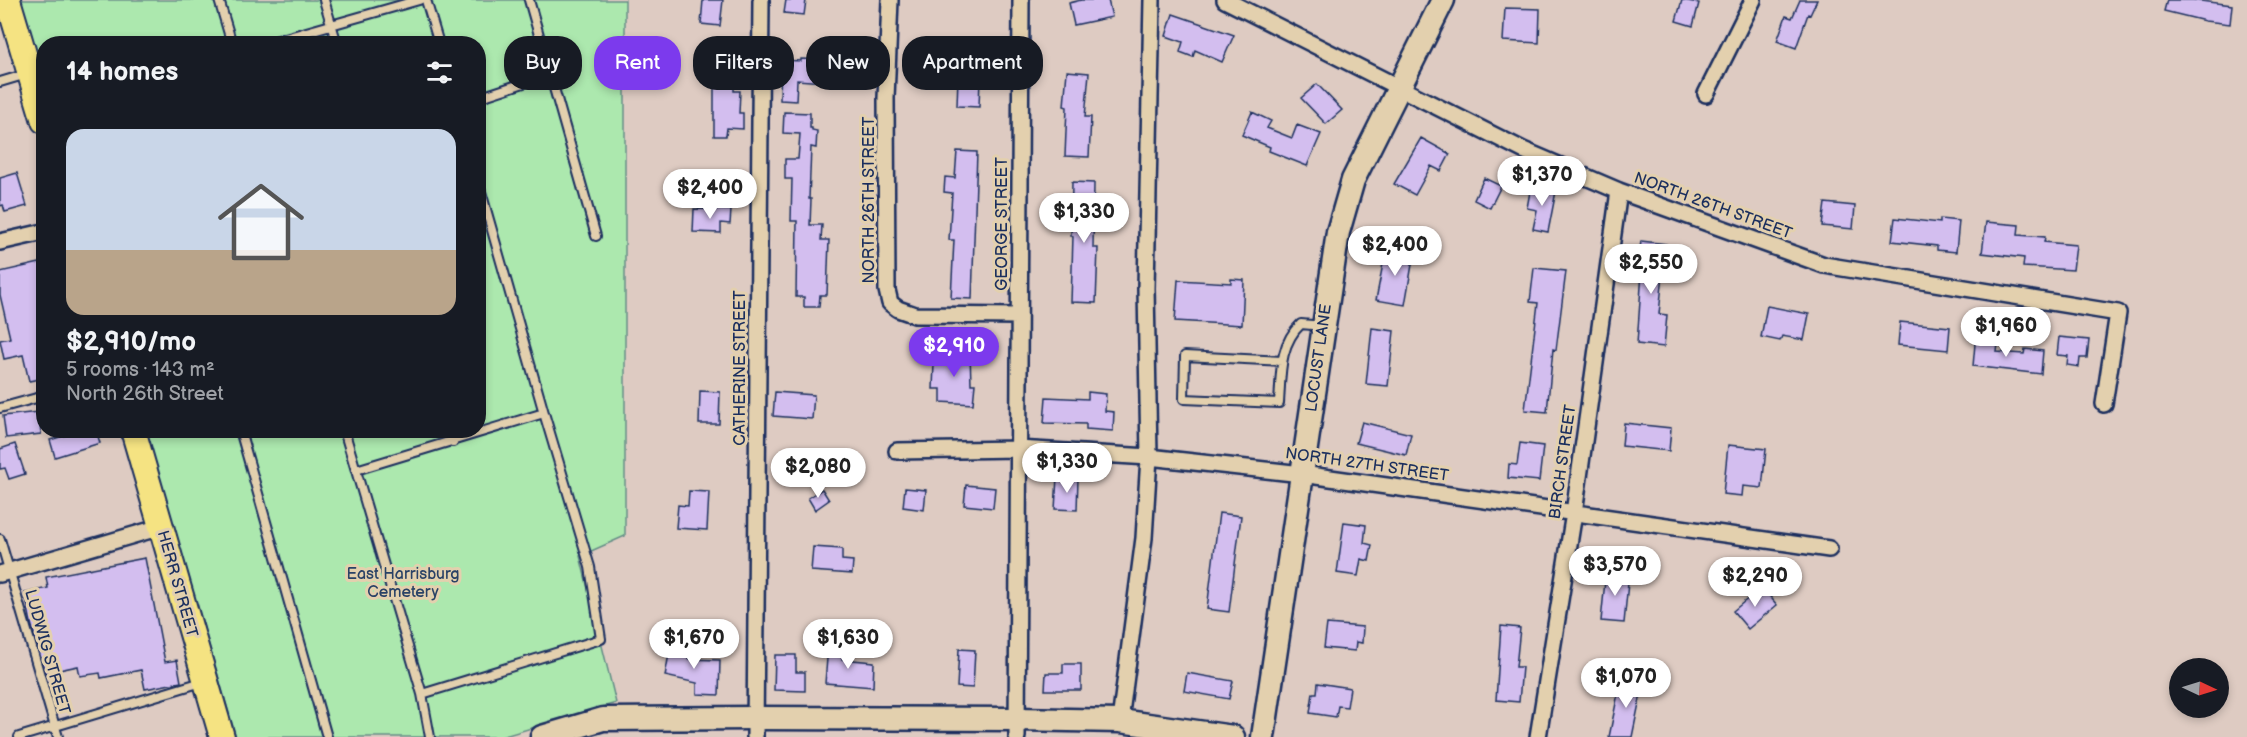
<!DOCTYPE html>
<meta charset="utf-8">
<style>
:root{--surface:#171b24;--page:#242831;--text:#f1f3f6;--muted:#9ea1a6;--line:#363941;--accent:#7c3aed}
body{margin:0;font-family:"Balsamiq Sans",sans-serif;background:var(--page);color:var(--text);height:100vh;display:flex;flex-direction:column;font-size:22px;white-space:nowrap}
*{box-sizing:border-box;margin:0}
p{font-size:20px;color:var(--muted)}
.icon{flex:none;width:33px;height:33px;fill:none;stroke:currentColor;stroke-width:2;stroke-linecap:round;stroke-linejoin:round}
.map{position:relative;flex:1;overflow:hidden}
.sheet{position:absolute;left:36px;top:36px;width:450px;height:402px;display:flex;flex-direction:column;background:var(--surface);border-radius:24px;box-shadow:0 3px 9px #0003}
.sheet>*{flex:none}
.banner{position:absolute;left:504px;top:36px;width:570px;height:54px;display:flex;gap:12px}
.needle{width:39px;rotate:94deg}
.buttons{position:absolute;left:2169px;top:658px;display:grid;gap:12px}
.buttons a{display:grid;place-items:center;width:60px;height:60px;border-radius:50%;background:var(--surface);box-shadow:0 3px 9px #0003;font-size:30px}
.price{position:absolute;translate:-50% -51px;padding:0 14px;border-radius:21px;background:#fff;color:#222;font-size:20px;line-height:39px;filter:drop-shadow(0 2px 3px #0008)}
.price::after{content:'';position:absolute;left:50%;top:36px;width:18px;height:14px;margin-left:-9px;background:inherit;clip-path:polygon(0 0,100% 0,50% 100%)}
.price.current{background:var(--accent);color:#fff}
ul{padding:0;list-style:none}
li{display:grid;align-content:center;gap:12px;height:318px;padding:0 30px}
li+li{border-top:2px solid var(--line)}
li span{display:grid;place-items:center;height:186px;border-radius:18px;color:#555}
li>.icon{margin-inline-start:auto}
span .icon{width:108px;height:108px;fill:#fffc;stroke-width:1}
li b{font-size:26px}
h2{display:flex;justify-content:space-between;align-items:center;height:72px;padding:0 30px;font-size:26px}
.tag{padding:0 21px;border-radius:24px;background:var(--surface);box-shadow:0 3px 9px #0003;font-size:21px;line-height:54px}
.tag.current{background:var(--accent);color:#fff}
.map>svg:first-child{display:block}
.green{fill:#ace8ae;stroke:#648c86;stroke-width:1.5}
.building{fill:#d3beef;stroke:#1b2f5e;stroke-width:1.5}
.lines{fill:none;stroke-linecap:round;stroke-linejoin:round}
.lane-casing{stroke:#1b2f5e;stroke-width:12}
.street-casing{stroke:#1b2f5e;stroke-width:20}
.secondary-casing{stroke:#1b2f5e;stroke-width:27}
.primary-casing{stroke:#1b2f5e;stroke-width:28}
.lane{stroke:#e3d0ae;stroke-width:8}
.street{stroke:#e3d0ae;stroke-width:15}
.secondary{stroke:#e3d0ae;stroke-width:22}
.primary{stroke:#f5e382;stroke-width:24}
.labels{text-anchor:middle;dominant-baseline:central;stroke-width:6;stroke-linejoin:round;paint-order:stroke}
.street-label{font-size:16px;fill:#1b2f5e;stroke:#e3d0ae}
.park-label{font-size:16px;fill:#2a4266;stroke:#e3d0ae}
</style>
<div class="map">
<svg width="2247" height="737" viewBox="0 0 2247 737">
<rect width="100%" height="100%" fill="#decbc2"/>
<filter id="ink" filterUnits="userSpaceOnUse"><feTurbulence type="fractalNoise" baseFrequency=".0167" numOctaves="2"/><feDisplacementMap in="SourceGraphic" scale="12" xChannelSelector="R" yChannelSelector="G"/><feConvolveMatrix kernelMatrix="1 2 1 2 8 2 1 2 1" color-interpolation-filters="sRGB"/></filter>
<g filter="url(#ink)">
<path class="green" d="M21,0H625V536L580,556L616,703L501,737H236L146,431L478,430V44H44L43,80Z"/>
<path class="building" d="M703,0H723L720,26L701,24Z
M786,0H806L804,15L784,13Z
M1081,0H1108L1112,17L1074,25L1069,3Z
M1682,0L1699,3L1693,26L1676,21Z
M1800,0H1817L1810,15L1808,14L1796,48L1777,41L1786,16L1792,18Z
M2167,0H2193L2232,5L2230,24L2205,21L2164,11Z
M1505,8L1540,9L1539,43L1503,41Z
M1173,14L1234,35L1222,62L1195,50L1193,57L1180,52L1183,42L1166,36Z
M801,59L825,60L824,82L797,80L796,101L780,100L781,60L801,61Z
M1067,71L1089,73L1085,117H1091L1089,157L1065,156L1067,107L1064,106Z
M958,77L980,78L979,107L957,106Z
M714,82L734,83V91H740L739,113H743V129L727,128L726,136H714Z
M1317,84L1342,110L1326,124L1301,98Z
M784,112L810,113V128H812V130L817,131L816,148L811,147L809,199H811L810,225H822L821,240H829L827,295H820L819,307H804V297H796L797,221H791L792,179H785V159H798L800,134L783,133Z
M1252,112L1271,121L1267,128L1292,138L1297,125L1321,134L1307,166L1269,151L1270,147L1242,135Z
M1421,138L1450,154L1441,171L1431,166L1415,195L1394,184Z
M957,151L977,152L972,299L951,298L954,240H949L952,193L944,192L945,177L955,178Z
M17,173L27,206L5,212L3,205L0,206V178Z
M1484,178L1501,186L1490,208L1474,200Z
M1072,182L1094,183L1093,248H1098L1096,303L1071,302L1073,236H1071Z
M1531,186L1556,191L1548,232L1533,229L1537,210L1527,208Z
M1825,203L1855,206L1853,229L1822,226Z
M694,209L731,210L730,224L721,223V233L693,232Z
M1895,218L1940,223V219L1959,221L1956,252L1937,250V246L1892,241Z
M1986,222L2019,225L2018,235L2045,237L2044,242L2076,245L2073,270L2023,267L2024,258L1982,253Z
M1641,241L1666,244L1659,314L1667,315L1664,347L1637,344L1642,272H1637Z
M1386,248L1414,253L1405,305L1376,300Z
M44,262V378L29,381L23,355L4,359L0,340L10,338L0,295V272Z
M1534,268L1566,271L1556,350L1553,349L1547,412L1525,410L1538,303L1530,302Z
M1231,279L1244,280L1242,325L1175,321L1178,280L1231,283Z
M1767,306L1809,314L1804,340L1782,336L1780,341L1761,337Z
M1900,322L1950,327L1948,350L1898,345Z
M1372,328L1394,331L1388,386L1366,384Z
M1976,333L1988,335V343L1998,344L1997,352L2024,354L2025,349L2043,351L2041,374L1973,366Z
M2059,337L2089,340L2087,358H2080L2079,367L2067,365L2068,356L2057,355Z
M942,352L970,353L971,384H975L973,404L941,402V389H933L934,363L941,364Z
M700,391L720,392L719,424H699Z
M775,392L814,395L812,419L773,416Z
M1088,392L1106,394L1105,411L1114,412L1113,431L1086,429V424L1044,423L1046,397L1088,399Z
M39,412L41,434L6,438L3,416Z
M1362,422L1411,434L1406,455L1356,443Z
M1624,423L1671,428L1669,451L1622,446Z
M83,430H96L100,443L55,457L50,440Z
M1520,443L1543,446L1539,481L1508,478L1509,464L1517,465Z
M15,444L25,474L9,479L5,468L0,469V449Z
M1728,445L1766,449L1762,488L1743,486L1742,496L1723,494Z
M1057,477L1078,478L1077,510L1055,509Z
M966,485L995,488L993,508L964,505Z
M905,488L926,490L924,510L903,507Z
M822,489L829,500L815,510L808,498Z
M689,491L709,492L707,530L676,528L678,505L688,506Z
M1219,513L1241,516L1229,612L1207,609Z
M1344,522L1366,525L1364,543L1372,545L1369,561L1361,559L1358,576L1337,573Z
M813,547L842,549V560L853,561L852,574L811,571Z
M145,558L165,662L177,660L181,682L145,689L141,670L101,678L100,673L80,676L78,666L45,673L31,623L25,593L48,588L46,577Z
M1606,571L1629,573L1624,623L1601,621Z
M1762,587L1777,605L1748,629L1733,611Z
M1327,624L1363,627L1362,643L1356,642L1355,651L1324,648Z
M1501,626L1520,628L1516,667H1522L1519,702L1496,700Z
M671,643L690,647L688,659L720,660L719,695L697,694V683L665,676Z
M828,646L843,648L842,659L874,662L873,687L825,683Z
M959,649L975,650L973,688L957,687Z
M775,655H796V672H805V691L774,690Z
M1063,664H1081V690H1045L1046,673H1063Z
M1187,673L1233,681L1229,699L1184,691Z
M1621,679L1643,684L1632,737H1609Z
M1318,683L1350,688L1347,707L1338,706L1336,717L1310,713L1313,693H1317Z"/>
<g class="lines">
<defs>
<path id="lane" d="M219,0L232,44
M324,0L337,44
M426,0L439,44
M529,0L596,236
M264,44L419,0
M0,82L27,74
M478,98L551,74
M1282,361L1185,356L1184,399L1279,403C1281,375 1279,344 1301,324L1323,326
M0,408L44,396
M240,430L327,737
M344,430L422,694L430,737
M450,430L453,442
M356,470L544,413
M0,539L58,737
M422,694L601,639L590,567L544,413L478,181
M19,737L202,682"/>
<path id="street" d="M890,0L886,98L887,290L890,303L898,309L915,315L1019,316
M1225,0L1523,150L1619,191L1824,265L2118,313L2104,404
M1706,94L1753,0
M0,242L44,232
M897,451L1018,449L1149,457L1302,474L1829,549
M0,574L161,527
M1120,721L1144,538L1149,457L1146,288L1152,0
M755,737L761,0
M1017,737L1021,0
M1538,737L1574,513L1619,191"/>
<path id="secondary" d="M542,737L603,719L755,718L1017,719L1120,721L1233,737
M1263,737L1338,232L1353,180L1443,0"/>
<path id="primary" d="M8,0L44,121
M133,430L222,737"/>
</defs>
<use href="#lane" class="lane-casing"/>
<use href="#street" class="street-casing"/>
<use href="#secondary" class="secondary-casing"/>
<use href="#primary" class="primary-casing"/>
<use href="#lane" class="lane"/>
<use href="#street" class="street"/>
<use href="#secondary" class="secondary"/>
<use href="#primary" class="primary"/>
</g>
</g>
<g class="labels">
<g class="street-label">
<text transform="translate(869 200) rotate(-90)">NORTH 26TH STREET</text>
<text transform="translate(1713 206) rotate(20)">NORTH 26TH STREET</text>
<text transform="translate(1002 224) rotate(-90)">GEORGE STREET</text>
<text transform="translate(1319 358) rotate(-82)">LOCUST LANE</text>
<text transform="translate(740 368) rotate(-90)">CATHERINE STREET</text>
<text transform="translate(1563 462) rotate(-82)">BIRCH STREET</text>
<text transform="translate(1367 465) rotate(8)">NORTH 27TH STREET</text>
<text transform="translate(177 584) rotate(74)">HERR STREET</text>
<text transform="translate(47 652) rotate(74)">LUDWIG STREET</text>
</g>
<g class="park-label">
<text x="403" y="574">East Harrisburg<tspan x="403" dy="18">Cemetery</tspan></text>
</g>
</g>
</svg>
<div class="buttons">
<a><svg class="needle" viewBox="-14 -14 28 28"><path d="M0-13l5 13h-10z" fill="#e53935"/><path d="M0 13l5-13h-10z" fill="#9ea1a6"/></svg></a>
</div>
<b class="price" style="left:1542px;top:207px">$1,370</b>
<b class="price" style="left:710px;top:220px">$2,400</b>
<b class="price" style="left:1084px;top:244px">$1,330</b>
<b class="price" style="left:1395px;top:277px">$2,400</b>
<b class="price" style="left:1651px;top:295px">$2,550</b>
<b class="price" style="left:2006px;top:358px">$1,960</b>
<b class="price current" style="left:954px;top:378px">$2,910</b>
<b class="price" style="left:1067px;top:494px">$1,330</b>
<b class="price" style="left:818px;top:499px">$2,080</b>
<b class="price" style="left:1615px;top:597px">$3,570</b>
<b class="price" style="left:1755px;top:608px">$2,290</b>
<b class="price" style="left:694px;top:670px">$1,670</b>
<b class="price" style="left:848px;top:670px">$1,630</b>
<b class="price" style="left:1626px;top:709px">$1,070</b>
<div class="banner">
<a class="tag">Buy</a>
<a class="tag current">Rent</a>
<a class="tag">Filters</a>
<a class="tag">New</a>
<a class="tag">Apartment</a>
</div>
<section class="sheet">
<h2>14 homes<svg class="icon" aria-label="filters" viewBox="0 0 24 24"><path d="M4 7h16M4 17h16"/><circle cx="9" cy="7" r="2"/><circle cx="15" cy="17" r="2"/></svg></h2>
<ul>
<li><span style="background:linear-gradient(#c9d6e8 65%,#b9a48a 0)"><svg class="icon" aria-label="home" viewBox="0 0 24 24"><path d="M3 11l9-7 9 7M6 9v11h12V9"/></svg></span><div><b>$2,910/mo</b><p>5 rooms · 143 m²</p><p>North 26th Street</p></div></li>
</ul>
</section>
</div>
